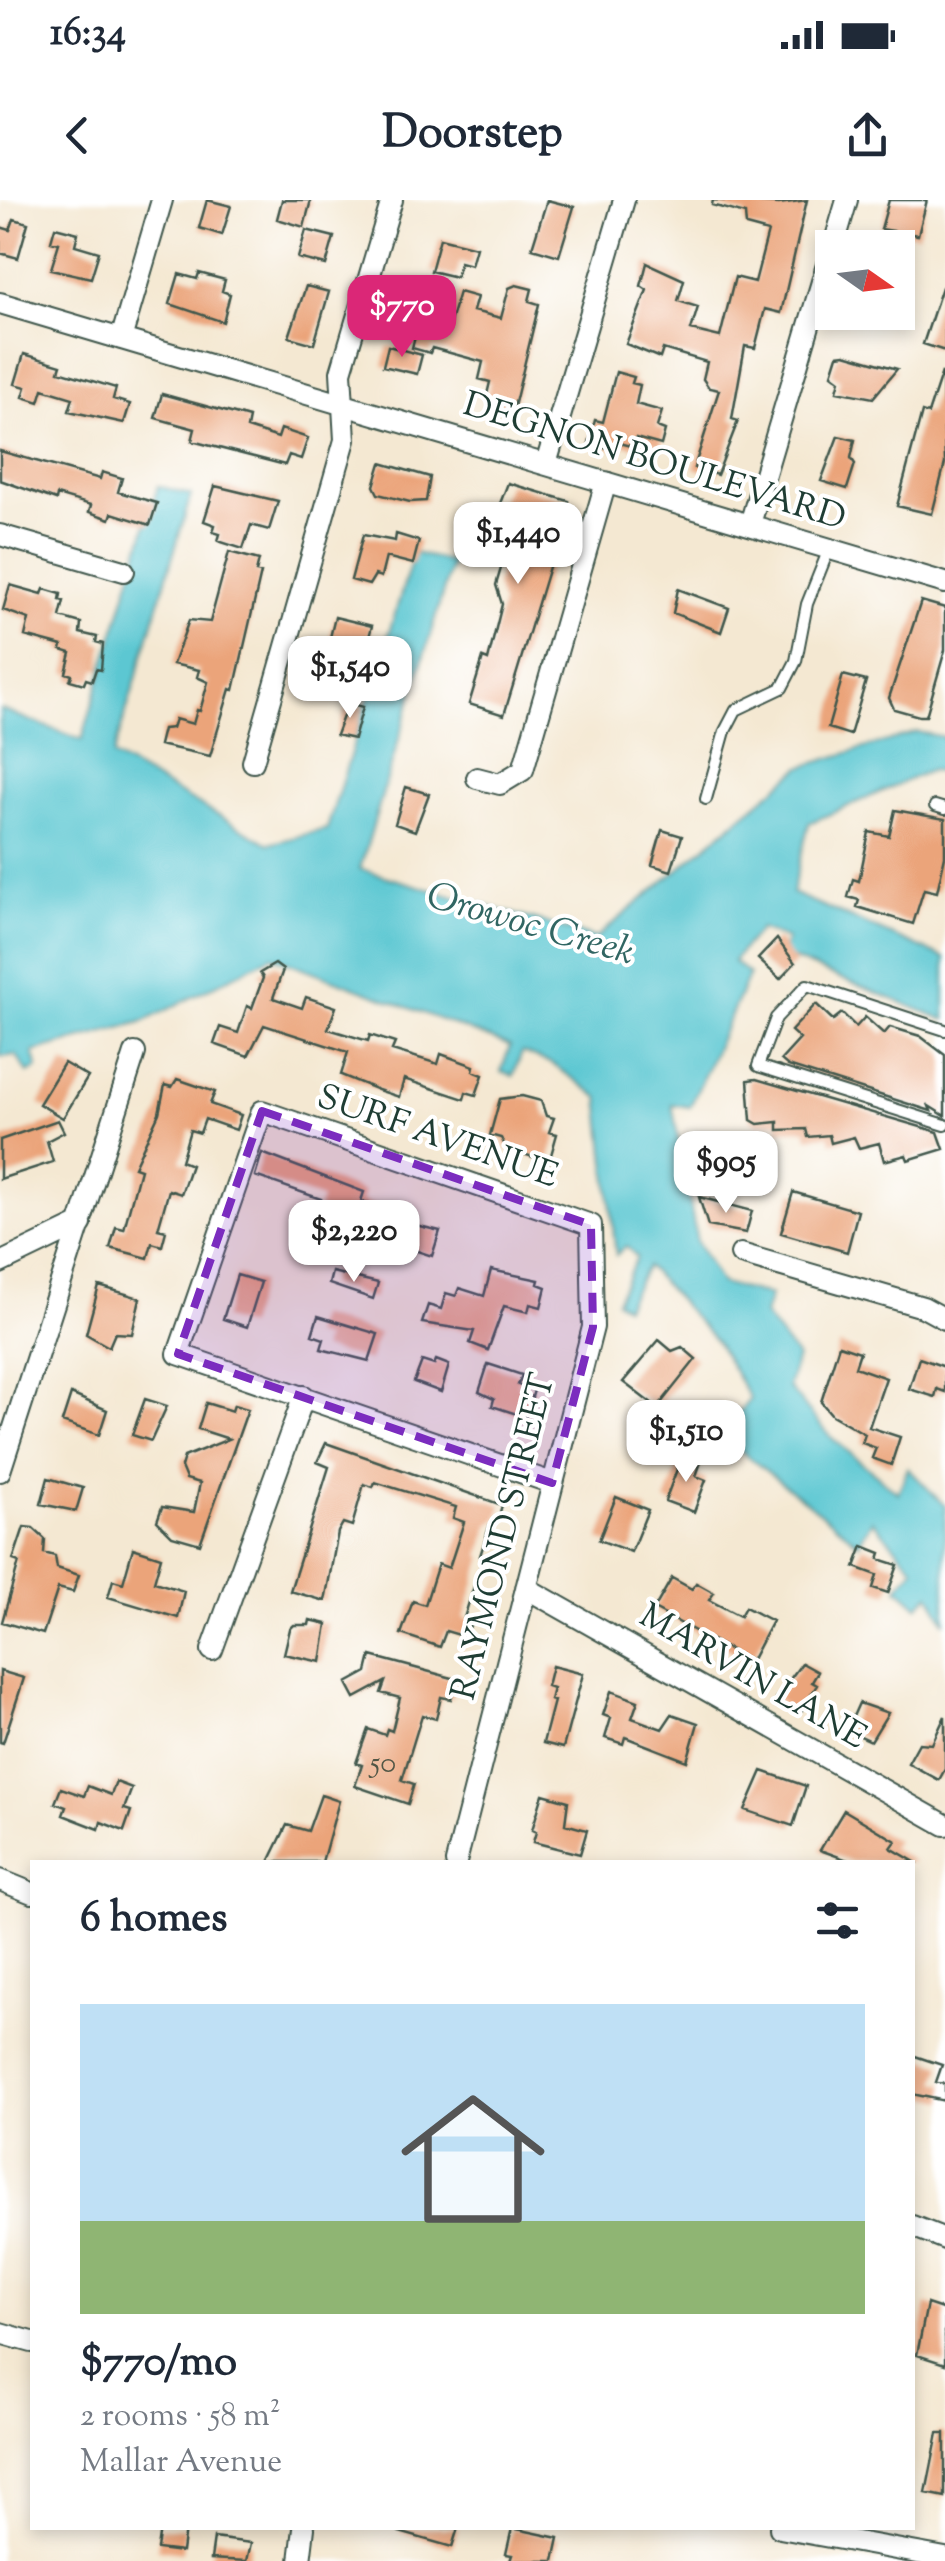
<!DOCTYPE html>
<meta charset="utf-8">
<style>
:root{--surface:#fff;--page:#f2f2f3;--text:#1f2937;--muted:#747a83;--line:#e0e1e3;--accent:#db2777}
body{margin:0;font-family:"Sorts Mill Goudy",serif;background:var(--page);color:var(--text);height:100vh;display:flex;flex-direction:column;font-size:38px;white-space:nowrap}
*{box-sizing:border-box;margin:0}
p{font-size:32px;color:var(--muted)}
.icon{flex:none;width:55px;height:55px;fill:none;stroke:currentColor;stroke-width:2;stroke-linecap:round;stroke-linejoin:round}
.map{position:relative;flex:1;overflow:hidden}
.sheet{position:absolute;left:30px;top:1660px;width:885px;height:670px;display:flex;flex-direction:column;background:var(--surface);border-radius:0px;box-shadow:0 5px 15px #0003}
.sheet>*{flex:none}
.needle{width:65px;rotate:104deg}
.controls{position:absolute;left:815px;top:30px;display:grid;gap:20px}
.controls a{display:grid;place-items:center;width:100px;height:100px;border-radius:0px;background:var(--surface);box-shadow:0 5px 15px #0003;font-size:50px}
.price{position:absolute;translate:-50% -85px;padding:0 22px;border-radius:20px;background:#fff;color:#222;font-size:32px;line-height:65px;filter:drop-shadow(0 2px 5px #0008)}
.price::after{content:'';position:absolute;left:50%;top:60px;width:30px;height:22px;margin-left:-15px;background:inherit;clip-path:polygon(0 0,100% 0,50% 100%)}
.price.on{background:var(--accent);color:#fff}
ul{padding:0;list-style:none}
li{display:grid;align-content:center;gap:20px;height:530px;padding:0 50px}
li+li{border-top:2px solid var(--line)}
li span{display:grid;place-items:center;height:310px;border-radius:0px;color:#555}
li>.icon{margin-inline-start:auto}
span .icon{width:180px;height:180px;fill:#fffc;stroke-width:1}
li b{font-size:42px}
h2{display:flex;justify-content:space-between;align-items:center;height:120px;padding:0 50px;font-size:42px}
.status{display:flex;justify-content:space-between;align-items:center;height:70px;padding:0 50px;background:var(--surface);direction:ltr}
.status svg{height:28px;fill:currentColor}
header{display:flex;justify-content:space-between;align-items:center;height:130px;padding:0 50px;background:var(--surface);font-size:45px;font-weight:700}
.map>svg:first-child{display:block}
.water{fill:#5bc7d2;stroke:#3d8283;stroke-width:2.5}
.building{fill:#eba47a}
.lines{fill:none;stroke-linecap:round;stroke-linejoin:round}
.lane-casing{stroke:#3f574c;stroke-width:14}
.street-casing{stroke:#3f574c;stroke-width:24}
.lane{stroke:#fff;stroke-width:10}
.street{stroke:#fff;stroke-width:20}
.marked{fill:#7b2cbf;fill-opacity:0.2;stroke:#7b2cbf;stroke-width:8;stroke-dasharray:20 12;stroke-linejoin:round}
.labels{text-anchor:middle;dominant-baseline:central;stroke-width:8;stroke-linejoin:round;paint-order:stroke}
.number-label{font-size:30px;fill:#525746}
.street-label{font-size:35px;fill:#1f3d34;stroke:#fff}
.water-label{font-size:38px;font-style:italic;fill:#316663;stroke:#fff}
</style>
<div class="status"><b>16:34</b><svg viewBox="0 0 49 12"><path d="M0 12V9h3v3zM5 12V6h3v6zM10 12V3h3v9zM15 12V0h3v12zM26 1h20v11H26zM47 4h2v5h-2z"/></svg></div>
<header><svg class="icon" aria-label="back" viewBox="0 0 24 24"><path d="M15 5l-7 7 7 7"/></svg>Doorstep<svg class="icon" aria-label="share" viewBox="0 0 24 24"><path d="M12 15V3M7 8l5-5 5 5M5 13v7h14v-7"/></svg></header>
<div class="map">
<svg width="945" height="2361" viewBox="0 0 945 2361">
<rect width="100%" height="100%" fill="#fff"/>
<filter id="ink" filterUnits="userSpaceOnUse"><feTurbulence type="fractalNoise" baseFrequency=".01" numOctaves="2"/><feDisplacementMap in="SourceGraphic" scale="20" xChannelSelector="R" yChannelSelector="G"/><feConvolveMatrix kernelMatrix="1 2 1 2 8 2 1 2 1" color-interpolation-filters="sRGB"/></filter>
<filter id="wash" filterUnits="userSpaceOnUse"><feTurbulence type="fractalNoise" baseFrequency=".0048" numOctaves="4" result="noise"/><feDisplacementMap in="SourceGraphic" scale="40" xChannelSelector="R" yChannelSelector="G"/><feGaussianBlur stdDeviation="2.25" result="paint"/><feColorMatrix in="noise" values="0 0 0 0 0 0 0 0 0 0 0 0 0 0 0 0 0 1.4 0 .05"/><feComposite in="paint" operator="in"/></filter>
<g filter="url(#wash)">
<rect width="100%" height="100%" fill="#f4e8d2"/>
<path class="water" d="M158,286L191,295L113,556L269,644L327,629L414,353L452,362L360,669L596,738L801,567L917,532L945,537V574L931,570L809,623L792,693L945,758V820L781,755L787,739L760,729L733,761L749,774L690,907L672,904L697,1042L721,1084L770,1095L764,1115L797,1157L788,1187L832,1238L898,1293L908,1268L945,1306V1423L930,1394L918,1406L898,1388L914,1368L872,1320L859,1343L720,1235L750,1199L717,1143L647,1066L625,1106L616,1101L637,1057L626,1046L616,1055L599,897L551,863L522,852L513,876L501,872L510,846L272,756L145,821L33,852L38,868L28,873L16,855L0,857V509L82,540Z"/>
<g id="blocks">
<path class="building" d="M207,0L231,6L222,35L199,28Z
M282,0H311L304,27L277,19Z
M547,0L574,7L559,56L532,48Z
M713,0L779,4L807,0L781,113L765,109L755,148L745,146L732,219L738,221L717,275L694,268L719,190L709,188L703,179L707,162L663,149L660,158L626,144L647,90L641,86L647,63L684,80L678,101L698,107L691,130L720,137L735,77L755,82L768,32L746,26L745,14L712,5Z
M889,0H927L918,35L881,29Z
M14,19L28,23L18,58L0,53V27L10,30Z
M55,27L78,33L75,45L99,52L91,78L51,69L59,43L51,41Z
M306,30L334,37L326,65L298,58Z
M440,38L476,47L471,65L460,62L456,77L431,71Z
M199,73L225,80L222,91L230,94L223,122L170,104L179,74L197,79Z
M516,85L532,89L529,101L539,104L514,207L486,199L490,182L479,179L483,162L432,148L430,153L412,148L419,122L448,129L459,92L477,97L473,111L501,118L509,88Z
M306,86L329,92L314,144L289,137Z
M942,87H945V151L923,144Z
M388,146L422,155L417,174L383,166Z
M24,154L61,165L59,171L116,188L113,199L130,204L124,223L69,211L73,198L43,189L39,202L23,197L26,187L15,184Z
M845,154L897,169L873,198L837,191L840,180L832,174L838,155Z
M616,172L634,177L632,183L640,185L636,204L662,211L657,227L665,230L661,245L636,238L634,247L619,243L616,250L589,243L595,220L603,222Z
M942,172L945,263L932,314L897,306L922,212L928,214Z
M162,194L249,218L247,228L278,238L281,229L308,238L301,259L289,255L285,265L192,241L195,229L155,218Z
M838,236L855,240L851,258L855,264L847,289L821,281Z
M0,251L100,279L102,272L122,278L118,292L157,303L150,325L112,313L110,319L89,312L91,305L57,295L56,300L0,280Z
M381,263L430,277L426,301L410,302L378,294L374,286Z
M508,283L569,301L504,515L469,504L483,458L488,460L502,404L496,385L511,335L492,324Z
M215,286L278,301L269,330L251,325L243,349L218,341L220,334L213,332L215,325L204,321Z
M396,334L419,341L413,364L386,357L381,377L375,375L369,385L351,380L363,335L395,341Z
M229,352L259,360L256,372L261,373L234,490L230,489L210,556L159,545L163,529L172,528L175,519L193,524L197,510L200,511L208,482L197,477L199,470L173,464L189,420L210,422Z
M10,385L42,394L44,389L61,394L60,400L64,401L60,417L81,423L80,433L97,437L96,442L103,444L101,470L96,469L92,481L86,479L84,484L70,480L72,475L66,473L71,453L61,450L62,446L25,436L29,419L3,410Z
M678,389L729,408L721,432L673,413Z
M921,401L945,408V450L926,516H919L894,509L889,498Z
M335,417L372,426L366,448L377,451L373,467H358L352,487L306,476L313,451L326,454Z
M843,475L866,481L850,535L828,528Z
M348,503L363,507L354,539L336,535Z
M406,587L429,594L415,631L395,624Z
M895,610L945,619V656L937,692L924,689L913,724L857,707L859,700L848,697L853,679L859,681L869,632L889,636Z
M662,630L682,636L671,671L652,665Z
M777,739L795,763L780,779L758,759Z
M275,764L283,770L273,798L302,808L306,797L336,807L328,829L368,841L370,835L395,843L392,850L438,864L441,854L474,866L473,871L483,875L476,895L466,892L464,899L404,879L399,897L378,890L341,875L348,852L264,825L248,856L214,844L220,827L238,833L247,806L252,808L263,778L260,773Z
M816,804L833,820L842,813L856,827L865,817L884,834L890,827L920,836L945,855V916L929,906L931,911L788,866L781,860L800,839L791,831Z
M64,863L88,877L63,918L39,904Z
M177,879L215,892L210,904L241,915L236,930L205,919L200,933L190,930L181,961L191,965L181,994L169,990L158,1029L166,1031L162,1046L152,1043L148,1058L110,1048L116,1027L124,1029L140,969L134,967L159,913L165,885L172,887Z
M756,879L938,932L944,949L908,960L906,955L884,961L879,943L859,948L854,937L831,943L829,935L808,937L806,929L778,930V922L758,924L751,920L748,880Z
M522,896L541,901L546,916L554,918L549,932L557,934L549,962L507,949L501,938L490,935L500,899Z
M58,920L64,932L47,941L53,962L0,979V940Z
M262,953L364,992L361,1001L381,1008L378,1016L440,1031L432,1056L381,1039L318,1008L321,999L255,976Z
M793,992L858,1011L847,1052L781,1033Z
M699,997L752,1011L746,1033L708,1026Z
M491,1070L539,1080L538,1084L546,1087L541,1107L530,1104L528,1112L504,1106L488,1150L470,1143L474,1131L422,1123L428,1105L441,1109L446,1093L456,1096L459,1088L484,1096Z
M332,1072L378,1083L373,1099L329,1084Z
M237,1075L261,1082L247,1127L223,1119Z
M99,1086L140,1098L132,1134L115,1133L109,1147L86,1134Z
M318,1116L378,1134L369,1161L321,1149L324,1139L312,1135Z
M659,1140L672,1151L682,1147L696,1159L657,1208L623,1182Z
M839,1145L860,1152L855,1167L886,1178L869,1227L900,1237L891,1265L872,1258L876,1248L862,1243L865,1234L832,1215L821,1202Z
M919,1158L945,1167V1192L937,1189L935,1197L909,1189Z
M436,1160L449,1165L441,1192L414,1182L422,1161L434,1165Z
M488,1164L522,1175L518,1185L534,1190L526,1217L492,1206L494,1199L479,1192Z
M71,1194L107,1210L99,1235L62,1222Z
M145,1199L167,1206L151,1241L132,1235Z
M206,1203L232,1211L234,1205L248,1209L200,1344L172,1336L157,1321L162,1307L194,1312L200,1283L186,1279L181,1267L184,1257L229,1239L198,1229Z
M326,1243L502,1305L498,1319L490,1324L480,1356L483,1357L464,1418L472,1420L466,1437L446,1431L440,1447L401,1434L413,1401L425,1405L438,1364L449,1368L464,1322L453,1318L456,1307L375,1282L373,1287L364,1284L352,1326L343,1323L338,1332L325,1401L290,1391L329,1267L317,1262Z
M682,1256L701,1262L696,1276L706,1280L694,1312L665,1301Z
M48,1278L83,1288L76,1311L41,1304Z
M616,1297L648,1310L631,1352L599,1340Z
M24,1327L33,1328L45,1339L44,1353L55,1356L57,1368L79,1375L73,1392L58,1388L43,1434L2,1422L19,1362L13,1360Z
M863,1346L881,1353L879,1359L898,1365L888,1393L873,1388L877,1375L855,1367Z
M133,1348L161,1357L154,1382L184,1391L178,1418L108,1397L113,1380L123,1383Z
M672,1378L692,1389L696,1383L714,1393L709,1400L740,1416L745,1407L772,1421L751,1461L654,1409Z
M310,1420L327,1424L321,1462L284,1454L290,1429L294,1425H309Z
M371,1456L456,1479L451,1499L441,1497L436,1519L422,1515L402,1580L414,1584L408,1604L355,1586L362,1565L356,1563L368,1529L385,1535L387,1529L392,1531L400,1498L381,1493L385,1482L355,1498L347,1483L367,1472Z
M802,1463L818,1472L812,1482L817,1485L802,1510L795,1506L792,1512L776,1498Z
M552,1466L583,1474L563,1548L543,1543L554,1501L550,1500L553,1488L547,1486Z
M0,1471L24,1478L3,1543L0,1542Z
M611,1491L638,1501L632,1518L662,1529L672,1514L698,1523L687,1561L625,1537L623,1544L605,1538L611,1518L603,1515Z
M859,1503L888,1513L871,1541L847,1530Z
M945,1516V1569L939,1580L908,1563L919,1543L932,1544Z
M762,1571L806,1586L793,1626L745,1610Z
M116,1582L132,1588L124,1609L131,1611L124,1631L101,1622L99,1629L63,1615L66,1607L55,1603L61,1588L84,1596L88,1586L111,1595Z
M543,1594L568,1601L565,1624L587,1630L580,1654L533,1642L536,1632L532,1630Z
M321,1595L339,1601L322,1662H269L287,1625L308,1631Z
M844,1610L896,1641L891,1648L915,1662H853L820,1650Z
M912,1855L942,1865L936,1882L945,1884V1901L912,1894Z
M927,2104L945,2110V2164L917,2155Z
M938,2233H945V2297L926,2293Z
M160,2328H185L182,2352L157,2349Z
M400,2328H458L452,2347L399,2332Z
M512,2328L559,2338L554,2361H510L512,2355L506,2354Z
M214,2338L251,2343L247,2361L211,2359Z"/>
</g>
</g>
<g filter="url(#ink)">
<use href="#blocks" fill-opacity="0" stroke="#3f574c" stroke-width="2.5"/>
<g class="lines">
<defs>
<path id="lane" d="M706,599L725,531L736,510L782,488L796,461L807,404L829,349
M935,606L945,609
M945,830L807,785L776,818L758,866L945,925"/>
<path id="street" d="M833,48L847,0
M0,103L945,383
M121,139L162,0
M546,264L624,0
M750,324L832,48
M0,335L124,371
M253,562L345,240L341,172L392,0
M477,578L500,584L523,570L606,282
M741,1054L923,1107L945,1119
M0,1063L81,1024
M0,1271L135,853
M526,1388L945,1625
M212,1450L304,1196
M456,1662L593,1127L591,1025L262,911L178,1154L552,1283
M0,1680L32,1693
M912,2026L945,2039
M0,2133L32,2142
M780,2328L945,2358
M300,2361L304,2328"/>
</defs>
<use href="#lane" class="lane-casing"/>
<use href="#street" class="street-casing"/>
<use href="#lane" class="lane"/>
<use href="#street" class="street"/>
</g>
</g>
<path class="marked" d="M262,911L591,1025L593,1127L552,1283L178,1154Z"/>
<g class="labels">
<g class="number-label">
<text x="383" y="1564">50</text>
</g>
<g class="street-label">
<text transform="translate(654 263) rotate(17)">DEGNON BOULEVARD</text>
<text transform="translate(437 938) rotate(19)">SURF AVENUE</text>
<text transform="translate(505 1337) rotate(-76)">RAYMOND STREET</text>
<text transform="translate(752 1478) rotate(30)">MARVIN LANE</text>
</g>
<g class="water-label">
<text transform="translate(530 726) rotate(16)">Orowoc Creek</text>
</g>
</g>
</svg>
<div class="controls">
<a><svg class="needle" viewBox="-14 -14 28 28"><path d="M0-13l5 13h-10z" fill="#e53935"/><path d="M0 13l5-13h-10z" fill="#747a83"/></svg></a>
</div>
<b class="price on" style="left:402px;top:160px">$770</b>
<b class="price" style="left:518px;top:387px">$1,440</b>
<b class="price" style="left:350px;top:521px">$1,540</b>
<b class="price" style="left:726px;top:1016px">$905</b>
<b class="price" style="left:354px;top:1085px">$2,220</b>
<b class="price" style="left:686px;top:1285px">$1,510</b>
<section class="sheet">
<h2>6 homes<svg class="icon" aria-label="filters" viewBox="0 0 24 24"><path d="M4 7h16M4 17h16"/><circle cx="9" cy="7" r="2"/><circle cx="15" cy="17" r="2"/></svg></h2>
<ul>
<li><span style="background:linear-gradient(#bfe0f5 70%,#8fb573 0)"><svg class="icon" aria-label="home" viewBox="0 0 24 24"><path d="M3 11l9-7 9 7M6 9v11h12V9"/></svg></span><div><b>$770/mo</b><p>2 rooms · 58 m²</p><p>Mallar Avenue</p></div></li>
</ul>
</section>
</div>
